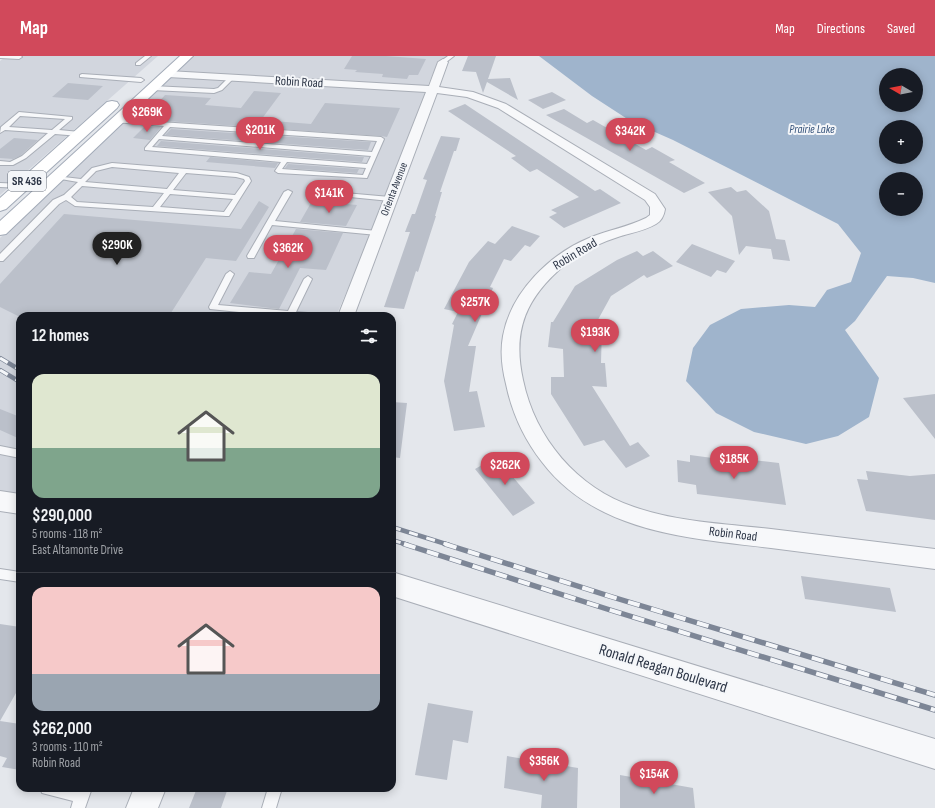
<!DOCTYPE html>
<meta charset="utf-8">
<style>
:root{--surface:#171b24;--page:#242831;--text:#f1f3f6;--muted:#9ea1a6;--line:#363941;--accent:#d1495b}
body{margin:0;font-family:"Sofia Sans Condensed",sans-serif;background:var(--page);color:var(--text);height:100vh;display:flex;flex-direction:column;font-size:15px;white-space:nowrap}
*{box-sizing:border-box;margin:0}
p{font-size:13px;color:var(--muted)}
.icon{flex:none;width:22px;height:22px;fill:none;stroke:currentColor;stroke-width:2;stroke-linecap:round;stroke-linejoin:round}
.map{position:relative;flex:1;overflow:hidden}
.sheet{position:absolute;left:16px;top:256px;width:380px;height:480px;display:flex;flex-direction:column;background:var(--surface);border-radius:12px;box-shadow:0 2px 10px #0003}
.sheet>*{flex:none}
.needle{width:26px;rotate:279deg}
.fabs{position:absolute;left:879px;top:12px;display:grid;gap:8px}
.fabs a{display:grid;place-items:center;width:44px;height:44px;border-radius:50%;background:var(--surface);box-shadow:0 2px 10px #0003;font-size:20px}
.price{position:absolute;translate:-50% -34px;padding:0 9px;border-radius:14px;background:var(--accent);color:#fff;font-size:13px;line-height:26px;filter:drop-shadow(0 1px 2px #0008)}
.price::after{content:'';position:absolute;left:50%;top:24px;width:12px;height:9px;margin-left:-6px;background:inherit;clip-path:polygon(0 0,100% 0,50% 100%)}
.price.active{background:#222;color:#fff}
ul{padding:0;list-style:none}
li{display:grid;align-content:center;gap:8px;height:212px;padding:0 16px}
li+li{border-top:1px solid var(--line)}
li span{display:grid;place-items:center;height:124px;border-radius:12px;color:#555}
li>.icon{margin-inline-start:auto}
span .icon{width:72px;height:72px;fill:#fffc;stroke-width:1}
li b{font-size:17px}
h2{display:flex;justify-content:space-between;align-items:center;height:48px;padding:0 16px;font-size:17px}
header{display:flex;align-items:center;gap:24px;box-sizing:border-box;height:56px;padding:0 20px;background:var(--accent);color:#fff}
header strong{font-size:19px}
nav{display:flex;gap:22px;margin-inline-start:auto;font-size:14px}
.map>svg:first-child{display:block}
.built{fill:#d2d6de}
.water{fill:#9fb4cc;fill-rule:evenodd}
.building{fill:#bbc0ca}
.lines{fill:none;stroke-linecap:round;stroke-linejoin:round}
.service-casing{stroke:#a9aeb7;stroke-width:2}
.minor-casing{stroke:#a9aeb7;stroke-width:2}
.tertiary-casing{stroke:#a9aeb7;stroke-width:2}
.primary-casing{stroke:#a3abb8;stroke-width:2}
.service{fill:#f7f8fa;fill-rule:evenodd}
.minor{fill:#f7f8fa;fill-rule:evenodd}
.tertiary{fill:#f7f8fa;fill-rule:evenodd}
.primary{fill:#fff;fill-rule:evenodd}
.rail-far1-casing{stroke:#7d8696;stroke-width:4.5}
.rail-casing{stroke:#7d8696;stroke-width:5.5}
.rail-far1{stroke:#f4f6f9;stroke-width:3;stroke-dasharray:9;stroke-linecap:butt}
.rail{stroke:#f4f6f9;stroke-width:4;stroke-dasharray:12;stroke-linecap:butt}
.labels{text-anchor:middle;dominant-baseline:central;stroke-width:4;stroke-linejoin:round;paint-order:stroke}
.far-street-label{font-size:11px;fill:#2b3445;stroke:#f4f6f9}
.far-water-label{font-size:12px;font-style:italic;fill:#34527a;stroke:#f4f6f9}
.shield{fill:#f4f6f9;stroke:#676e7b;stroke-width:1}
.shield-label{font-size:12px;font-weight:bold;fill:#2b3445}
.street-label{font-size:13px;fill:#2b3445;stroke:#f4f6f9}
.near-street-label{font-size:16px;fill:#2b3445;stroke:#f4f6f9}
</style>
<header>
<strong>Map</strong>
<nav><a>Map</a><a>Directions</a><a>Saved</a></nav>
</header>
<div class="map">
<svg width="935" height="752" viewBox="0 0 935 752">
<rect width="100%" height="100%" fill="#e4e7ec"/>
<path class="built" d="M7,0H158L0,139V5Z
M193,0H449L447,5L439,4L427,31L175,17Z
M171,21L426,35L355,216L336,260H20V440L0,437V182Z"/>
<path class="water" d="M539,0H935V227L913,222L887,220L855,265L845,274L879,322L869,361L838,380L806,388L754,376L716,357L686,325L693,292L710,269L741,253L789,249L815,251L827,234L851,226L861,197L838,168L673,84L632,66L592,40ZM886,19H916V49H886ZM886,71H916V101H886ZM886,123H916V153H886Z"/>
<path class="building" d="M352,0H386L426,3L418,19H409L407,23L382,21L383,18L355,16L357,14L344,13Z
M468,0H496L488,23L510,22L518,44L487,26L483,37L476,16L462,15Z
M68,27L103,30L88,44L52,41Z
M254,35L281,37L261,64L311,68L325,47L400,52L387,81L381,80L151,64L159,55H151L165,39L211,42L205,49L241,52Z
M552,36L566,44L543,53L528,44Z
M465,48L595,135L600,133L621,147L564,172L549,161L557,157L551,154L579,141L537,113L530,116L511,102L516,100L448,55Z
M564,53L587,67L593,64L646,94L652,91L675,104L669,106L705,127L684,137L546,59Z
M145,70L161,71L150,84L133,82Z
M171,73L371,86L368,94L165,79Z
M441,80L460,82L456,95H454L440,136H442L435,160H436L418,216L416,215L404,253L384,251L410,176H405L412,158H415L427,124L423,123Z
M14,82L38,84L20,100L13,103L0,102V93Z
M161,85L364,101L362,106L157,90Z
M210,101L278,107L275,112L206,106Z
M288,108L359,113L357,117L285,112Z
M731,131L737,136L746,134L769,155L776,183L785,184L790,205L773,203L771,193L746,190L739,199L732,160L708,136Z
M259,145L269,151L236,205L206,202L169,260H18L0,251V228L64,158L241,173Z
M312,145L357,149L346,170L300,166Z
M512,170L540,180L530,191L525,189L511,205L504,203L490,231L493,232L468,290H476L469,336L477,335L485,371L454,375L444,325L454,269L452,268L458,256L444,253L469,206L488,185L495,188Z
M296,173L343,177L326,214L300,212L279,253L230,247L249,216L271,218Z
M692,188L735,205L726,217L717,214L711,221L676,206Z
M637,195L643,200L653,195L673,210L647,222L644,219L611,240L594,271H602L601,307H605L607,331L592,330L630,390L638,386L650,400L626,412L604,384L584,390L551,338V321H564L563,293L548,291L551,266H553L575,230L617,204Z
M935,338V383L903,342Z
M392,346L407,347L400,402L392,401Z
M0,353L20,361V383L0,374Z
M690,399L720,403L721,409L753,413L752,404L779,407L786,449L697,438L696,429L678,426L677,404L690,406Z
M496,401L535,447L513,460L475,413Z
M866,415L910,420L935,418V464L866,455L857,423L868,424Z
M801,520L890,532L896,556L805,543Z
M0,568L20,571V637H16L0,665L20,668V714L2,711L7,702L0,700Z
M428,647L473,655L468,687L453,684L447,724L415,719Z
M507,700L578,712L577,752H541L542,739L504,732Z
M620,719L693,732L695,752H620Z
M197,732H228L221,752H189Z"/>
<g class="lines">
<defs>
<path id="service" d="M0,0H21L22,1L19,3L0,2Z
M145,0H151L140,9H136V7Z
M448,0H454L445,7H441V5Z
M82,18L141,22L144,24L141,26L80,21V19Z
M229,21L234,22L222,34L214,37L152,34L149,32L152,30L214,33L218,32Z
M19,56L72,61V63L59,74L80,76L83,78L80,80L55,78L26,102L13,109H0V105L10,106L22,100L48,77L5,74L0,77L1,71ZM20,60L65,63L52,74L9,71Z
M116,63L381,81L384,83L367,122L278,117L275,115L281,106L145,94V92L164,70L114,66V64ZM170,71L377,85L372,96L162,80ZM159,83L371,100L367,108L152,91ZM287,106L366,112L363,119L282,113Z
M112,107L237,117L249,121L251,125L229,160H226L75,150L66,144L59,148L3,205H0V198L53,144L64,139L78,126L55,122V120L81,123L92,112ZM112,111L179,117L167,133L85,126L96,115ZM186,117L236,121L244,123L245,125L235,139L173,134ZM82,130L164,137L153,151L77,146L71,141ZM170,138L233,143L224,156L160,151Z
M0,127L22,128L25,130L22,132L0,131Z
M288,134L292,136L275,165L377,175L381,177L377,179L272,169L254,202H248L247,200L284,136Z
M322,135L390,141L394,143L390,145L320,138V136Z
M230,215L234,218L218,249L288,255L304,223L308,220L312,223L296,256L308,257L312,260H278L210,253L209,251L226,218Z
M0,390L20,394V402L0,398Z
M0,513L20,516V526L0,523Z
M40,732H92L85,752H71L73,745L42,737Z
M268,732H282L276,752H262Z"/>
<path id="minor" d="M443,3L448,6L439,31L473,36L506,48L655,138L665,153C664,160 661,165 656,168C644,175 630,177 618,181C599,187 581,196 566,208C526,241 512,274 523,324C535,382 577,432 634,451C677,466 726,468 771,473C826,480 880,486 935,493V513C880,506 825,499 771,492C689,482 596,477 542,406C524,383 512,357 506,328C502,312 500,296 503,280C511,236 550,198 589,182C608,174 628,171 646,162L650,159V151L645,144L498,52L467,41L437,37L354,260H338L426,36L168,21L163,18L168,15L429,30L438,6Z"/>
<path id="tertiary" d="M0,435L20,438V458L0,455Z
M392,516L935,683V713L392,540Z
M134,732H166L158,752H126Z"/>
<path id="primary" d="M180,0H193L6,178L0,179V165Z
M112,45L117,46L119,49L117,52L6,153L0,155V142L107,46Z"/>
</defs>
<use href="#service" class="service-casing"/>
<use href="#minor" class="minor-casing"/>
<use href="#tertiary" class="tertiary-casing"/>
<use href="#primary" class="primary-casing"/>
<use href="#service" class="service"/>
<use href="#minor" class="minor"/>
<use href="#tertiary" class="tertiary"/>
<use href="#primary" class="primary"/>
<defs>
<path id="rail-far1" d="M0,302L20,314
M0,314L20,326
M392,471L449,489
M392,484L408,489"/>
<path id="rail" d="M404,488L607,553L935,654
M445,488L609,540L935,639"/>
</defs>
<use href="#rail-far1" class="rail-far1-casing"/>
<use href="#rail" class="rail-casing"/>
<use href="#rail-far1" class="rail-far1"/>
<use href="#rail" class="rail"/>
</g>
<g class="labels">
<g class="far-street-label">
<text transform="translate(394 133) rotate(-69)">Orienta Avenue</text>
</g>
<g class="far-water-label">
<text x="812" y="73">Prairie Lake</text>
</g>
<rect class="shield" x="8" y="115" width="38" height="20" rx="3"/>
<g class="shield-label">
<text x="27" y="125">SR 436</text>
</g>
<g class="street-label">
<text transform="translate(299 26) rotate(3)">Robin Road</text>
<text transform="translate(575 198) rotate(-31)">Robin Road</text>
<text transform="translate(733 478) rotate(7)">Robin Road</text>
</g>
<g class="near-street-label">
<text transform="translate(663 613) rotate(17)">Ronald Reagan Boulevard</text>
</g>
</g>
</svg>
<div class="fabs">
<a><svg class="needle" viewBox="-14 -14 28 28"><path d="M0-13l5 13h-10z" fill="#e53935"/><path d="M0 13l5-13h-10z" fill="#9ea1a6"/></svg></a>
<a>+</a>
<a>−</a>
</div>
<b class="price" style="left:147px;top:77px">$269K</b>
<b class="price" style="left:260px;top:95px">$201K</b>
<b class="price" style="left:630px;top:96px">$342K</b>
<b class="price" style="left:329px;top:158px">$141K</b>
<b class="price active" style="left:117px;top:210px">$290K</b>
<b class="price" style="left:288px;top:213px">$362K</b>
<b class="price" style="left:475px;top:267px">$257K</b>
<b class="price" style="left:595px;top:297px">$193K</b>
<b class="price" style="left:734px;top:424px">$185K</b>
<b class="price" style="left:505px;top:430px">$262K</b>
<b class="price" style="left:544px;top:726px">$356K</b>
<b class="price" style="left:654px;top:739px">$154K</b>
<section class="sheet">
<h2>12 homes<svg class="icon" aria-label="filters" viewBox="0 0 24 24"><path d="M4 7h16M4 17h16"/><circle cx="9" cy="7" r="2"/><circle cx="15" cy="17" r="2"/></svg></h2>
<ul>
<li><span style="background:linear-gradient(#dfe7d0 60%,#7fa58c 0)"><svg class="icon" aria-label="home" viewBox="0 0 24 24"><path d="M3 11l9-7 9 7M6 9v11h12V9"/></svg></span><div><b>$290,000</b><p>5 rooms · 118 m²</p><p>East Altamonte Drive</p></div></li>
<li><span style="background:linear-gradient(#f6c9c9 70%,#9aa5b1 0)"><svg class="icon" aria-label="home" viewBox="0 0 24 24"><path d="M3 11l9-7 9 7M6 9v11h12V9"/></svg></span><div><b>$262,000</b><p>3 rooms · 110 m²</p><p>Robin Road</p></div></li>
</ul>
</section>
</div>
